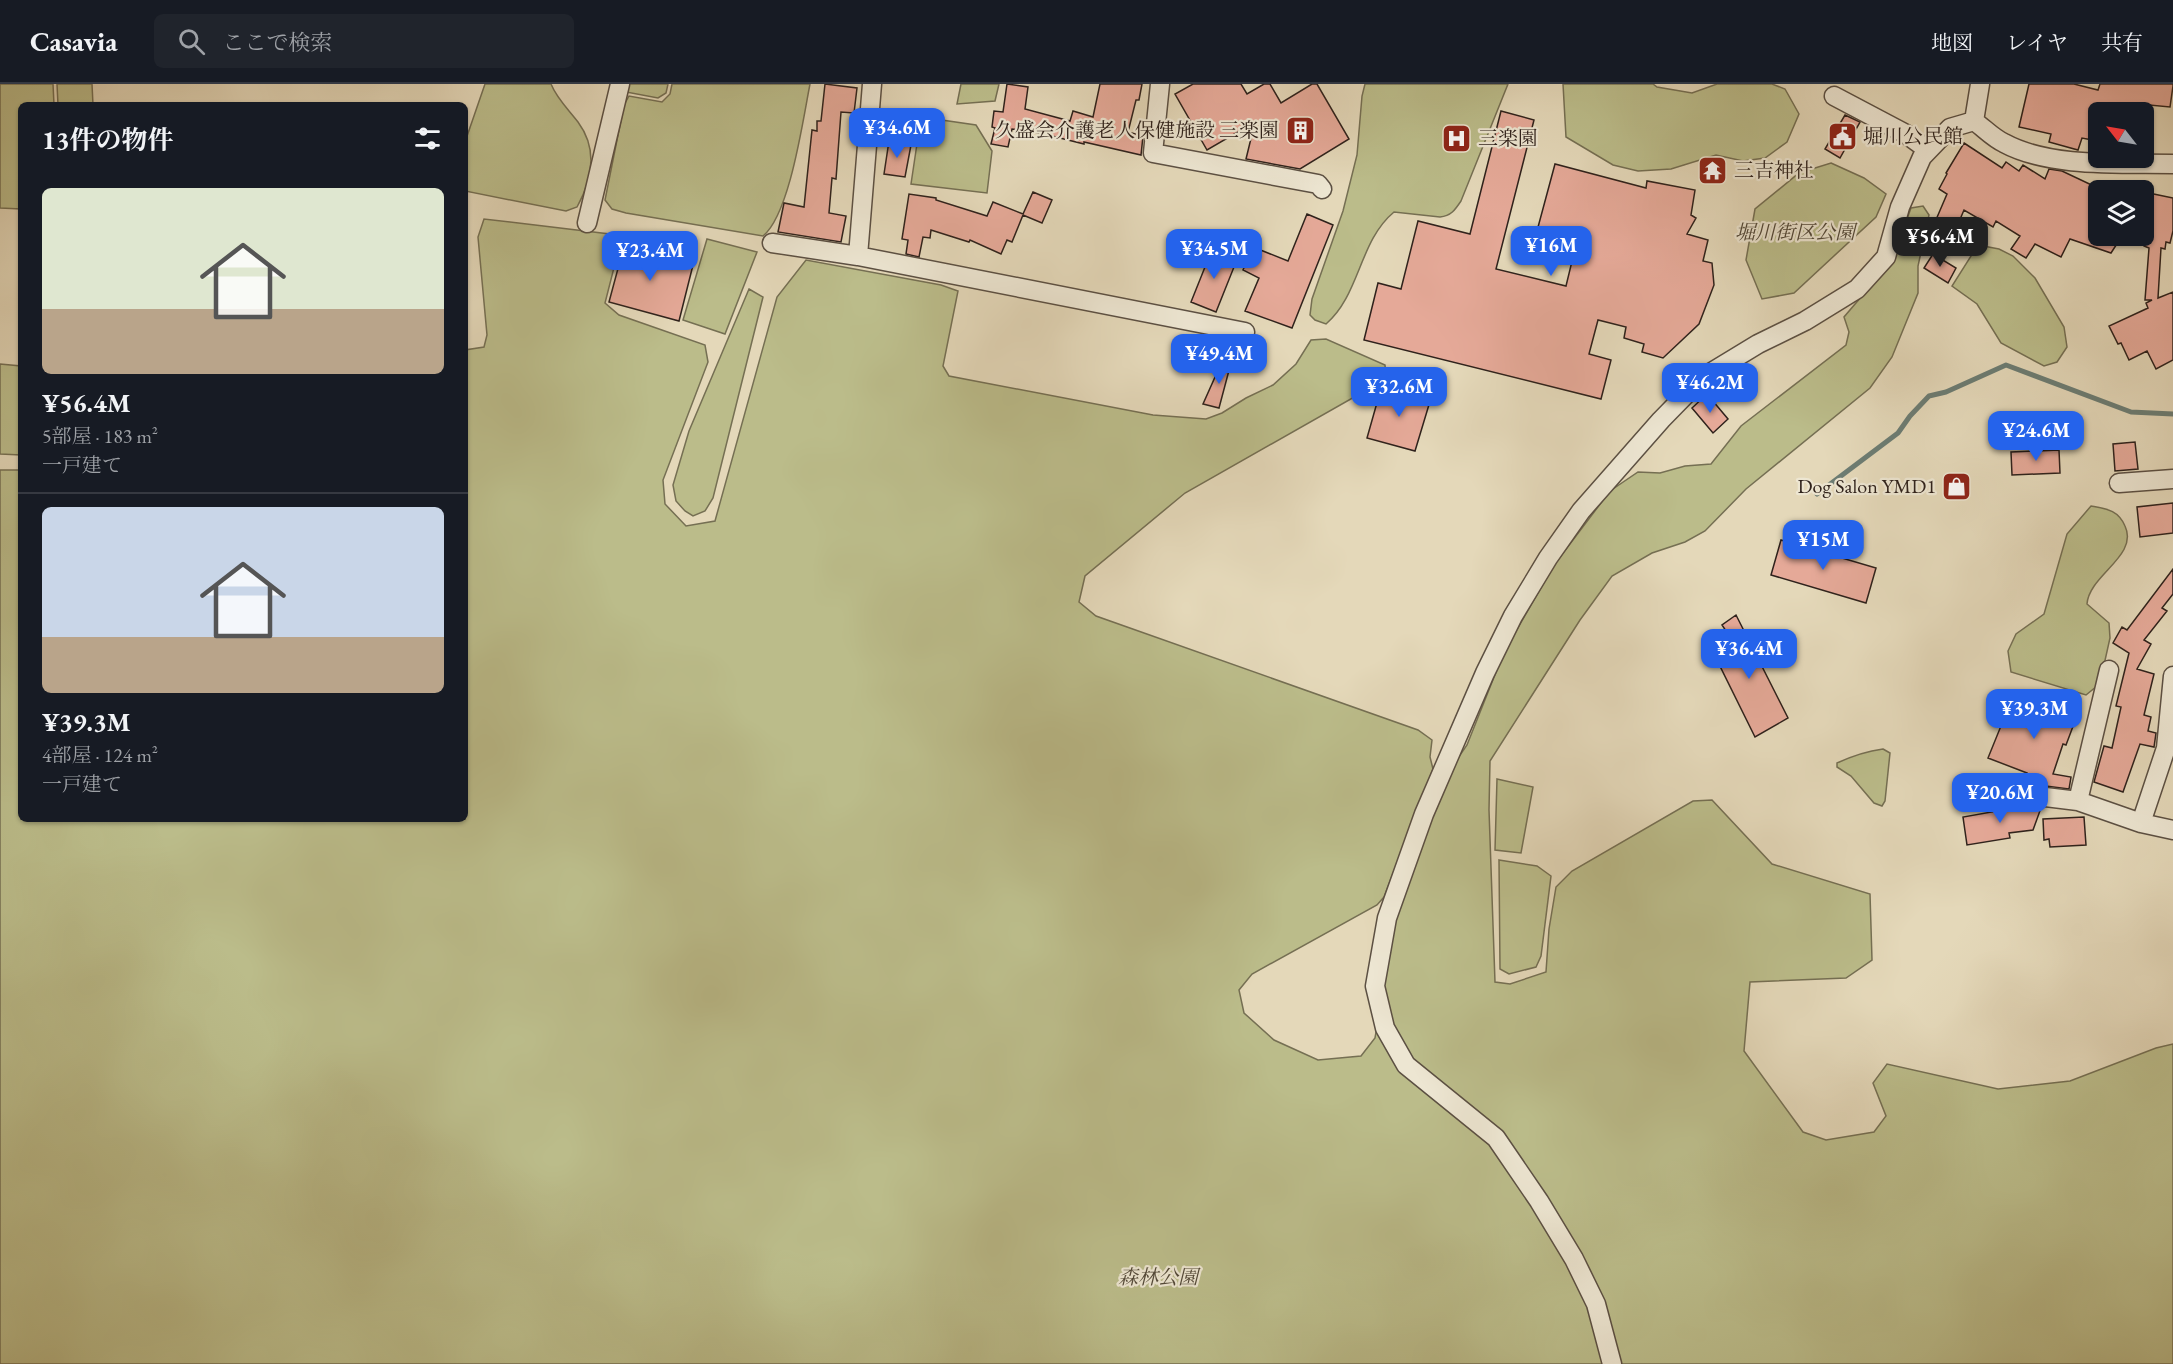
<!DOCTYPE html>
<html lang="ja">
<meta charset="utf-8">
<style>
:root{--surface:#171b24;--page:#20242c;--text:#f1f3f6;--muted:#9ea1a6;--line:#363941;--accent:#2563eb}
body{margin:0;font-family:"EB Garamond","Noto Serif JP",serif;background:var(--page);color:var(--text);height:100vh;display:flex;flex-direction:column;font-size:22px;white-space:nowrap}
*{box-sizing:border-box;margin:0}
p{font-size:20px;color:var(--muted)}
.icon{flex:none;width:33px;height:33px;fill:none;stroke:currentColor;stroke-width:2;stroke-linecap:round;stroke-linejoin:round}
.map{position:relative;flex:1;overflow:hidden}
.sheet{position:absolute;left:18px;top:18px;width:450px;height:720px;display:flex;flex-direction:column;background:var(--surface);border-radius:9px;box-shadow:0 2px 4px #0004}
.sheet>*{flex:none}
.needle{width:39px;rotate:301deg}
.controls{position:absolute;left:2088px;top:18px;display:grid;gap:12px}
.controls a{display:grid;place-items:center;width:66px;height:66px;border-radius:9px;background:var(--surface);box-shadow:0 2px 4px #0004;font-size:30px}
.price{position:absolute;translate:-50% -51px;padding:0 14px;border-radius:12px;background:var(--accent);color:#fff;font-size:20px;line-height:39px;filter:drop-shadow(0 2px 3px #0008)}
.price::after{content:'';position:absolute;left:50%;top:36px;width:18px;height:14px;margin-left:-9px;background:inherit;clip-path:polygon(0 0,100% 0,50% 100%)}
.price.selected{background:#222;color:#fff}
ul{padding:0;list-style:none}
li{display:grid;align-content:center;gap:12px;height:318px;padding:0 24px}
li+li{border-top:2px solid var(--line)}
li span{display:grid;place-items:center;height:186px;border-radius:9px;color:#555}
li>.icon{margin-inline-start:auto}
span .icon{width:108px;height:108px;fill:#fffc;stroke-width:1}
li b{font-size:26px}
h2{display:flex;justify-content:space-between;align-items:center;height:72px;padding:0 24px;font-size:26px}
header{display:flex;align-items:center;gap:36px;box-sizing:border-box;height:84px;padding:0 30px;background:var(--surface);border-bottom:2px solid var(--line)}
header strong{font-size:28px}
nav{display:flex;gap:33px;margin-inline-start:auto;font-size:21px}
.search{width:420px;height:54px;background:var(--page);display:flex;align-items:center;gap:15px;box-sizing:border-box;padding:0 21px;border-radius:9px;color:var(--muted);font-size:22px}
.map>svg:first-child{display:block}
.green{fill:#bbbc8a;stroke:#756f53;stroke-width:1.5}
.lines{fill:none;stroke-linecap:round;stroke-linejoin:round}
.stream{stroke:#6c7d74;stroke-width:5}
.building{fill:#e5a998;stroke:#2f221c;stroke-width:1.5}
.street-casing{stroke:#5c5043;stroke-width:21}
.street{stroke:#ede6d2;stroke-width:18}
.labels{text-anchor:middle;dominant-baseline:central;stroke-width:4.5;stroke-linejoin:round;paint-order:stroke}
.poi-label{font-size:20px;fill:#2f221c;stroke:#ede6d2;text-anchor:start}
.park-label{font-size:20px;font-style:italic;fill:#524838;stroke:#ede6d2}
</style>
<header>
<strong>Casavia</strong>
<div class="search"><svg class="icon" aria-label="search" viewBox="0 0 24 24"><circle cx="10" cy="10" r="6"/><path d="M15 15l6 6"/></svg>ここで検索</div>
<nav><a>地図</a><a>レイヤ</a><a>共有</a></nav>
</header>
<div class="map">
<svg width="2173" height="1280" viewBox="0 0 2173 1280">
<rect width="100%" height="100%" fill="#e4d8b9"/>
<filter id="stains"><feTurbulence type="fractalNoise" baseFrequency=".00333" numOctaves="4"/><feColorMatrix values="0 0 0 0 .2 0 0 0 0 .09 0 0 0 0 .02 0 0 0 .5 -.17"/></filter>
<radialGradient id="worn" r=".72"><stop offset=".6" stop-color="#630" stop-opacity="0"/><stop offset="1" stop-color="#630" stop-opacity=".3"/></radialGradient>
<path class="green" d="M0,0H53L54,21H21V125L0,124Z
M57,0H92L93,21H58Z
M485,0H551C557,15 569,26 578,38C598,65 592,96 577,123L566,127L465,107V58Z
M629,0H668L666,9L658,14L626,8Z
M672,0H810C803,35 790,130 763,152L626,129L612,125L605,116L624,21L629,12L662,18L670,10Z
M961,0H999L995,17L957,20Z
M1365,0H1508L1461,117C1455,126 1451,132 1440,133L1394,128C1359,157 1360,211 1326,240L1315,236L1310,231L1312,215L1343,127L1357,71L1362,12Z
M1563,0H1653L1657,3L1692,9L1717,0H1772L1785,5L1799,30L1787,58L1765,74L1743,77L1716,71L1671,85L1638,87L1613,81L1566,53Z
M921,33L976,41L992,67L987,109L911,100Z
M1831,79L1864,94L1886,110L1876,133L1794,209L1762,215L1746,176L1755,125L1799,89Z
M1923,122L1929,131L1918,182V209L1892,273L1870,304L1746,405L1705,447L1685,458L1652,469L1612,492L1580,536L1490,677L1489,726L1495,898L1510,900L1546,888L1549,845L1556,803L1572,787L1693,717L1712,716L1772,780L1870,810L1872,876L1846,894L1750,898L1744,967L1803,1048L1826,1056L1874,1048L1886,1032L1873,999L1887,980L1998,1005L2070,997L2156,964L2173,960V1280H0V386H21V735H465V266L484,263L487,251L478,153L484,135L618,151L620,160L605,219L619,231L705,261L708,278L663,396L665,420L686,442L715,437L777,213L806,176L941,201L958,207L943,282L949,292L1153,331L1206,335L1222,329L1246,314L1273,301L1296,280L1311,256L1326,255L1385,281L1386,295L1185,409L1085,492L1079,518L1096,532L1418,646L1432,656L1430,673L1433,685L1384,813L1377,821L1252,890L1239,906L1244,929L1274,956L1318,976L1361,972L1375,954L1395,840L1416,766L1447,690L1467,661L1504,568L1554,481L1610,407L1638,388L1660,389L1685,382L1711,380L1741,342L1846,261L1849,248L1844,233L1891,178L1911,124Z
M707,155L757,168L725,250L683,236Z
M1978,161L1999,165L2013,172L2035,194L2064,243L2067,263L2057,278L2044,282L2001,259L1977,220L1952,202Z
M749,205L763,213L713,414L705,427L693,432L685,427L676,417L673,401L689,347Z
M0,280L21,282V371L0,370Z
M2091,422C2107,425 2118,426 2125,442C2139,472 2089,491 2087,520L2109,539L2110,554L2102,590L2097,602L2086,611L2011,588L2008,567L2016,550L2044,530L2067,450Z
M1883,665L1890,669L1885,717L1882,722L1874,719L1851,692L1837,683V679C1850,673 1868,667 1883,665Z
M1497,695L1533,703L1521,769L1495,766Z
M1499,776L1537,782L1551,792L1541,872L1536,883L1509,890L1500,885Z"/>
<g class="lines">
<path class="stream" d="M1817,410L1898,349L1910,332L1929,312L1946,308L2006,281L2131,328L2173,330"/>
</g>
<path class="building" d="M825,0L857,4L854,29L841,28L836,95L832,94L829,129L846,132L841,158L778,148L784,119L804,123L812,46L817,47V37H821Z
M1007,0L1028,3L1025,25L1070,37L1073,27L1093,33L1100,0H1142L1139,16H1136L1128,48L1143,52L1141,71L1084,58V60L1040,49L1012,45L1008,63L991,60L995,44L992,43L994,27L1003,28Z
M1193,0H1241L1247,10L1264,0H1270L1281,19L1312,0H1317L1349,55L1300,85L1246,75L1255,38L1207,66L1175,10Z
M2029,0H2074L2098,6L2100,0H2173V2L2170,23L2139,20L2137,28H2098V57L2082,54L2078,66L2049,58L2051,50L2019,43Z
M1501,27L1534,36L1496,185L1566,202L1574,169L1534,158L1555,80L1646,104L1647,97L1695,106L1691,131L1696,134L1687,150L1708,156L1703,177L1712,179L1714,201L1699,240L1663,274L1642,268L1644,260L1624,254L1626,243L1598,236L1589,270L1611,276L1601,315L1364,256L1378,199L1401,205L1418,137L1470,150Z
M1845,31L1860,38L1840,74L1825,65Z
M889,57L911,61L905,93L884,90Z
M1964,59L2002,84L2006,78L2019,87L2023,81L2045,95L2049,85L2062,87L2098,104V152H2122L2111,169L2070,155L2061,173L2035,160L2026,174L2011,165L2020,152L1996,137L1993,143L1964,126L1946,168L1926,159L1947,110L1939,105L1947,90L1946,89Z
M1033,108L1052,116L1042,139L1023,131L1012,158L1007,156L1001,170L970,156L969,158L931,146L930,154L923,153L919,173L906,170L908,156L902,155L909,110L936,114V116L987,132L993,118L1023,130Z
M2144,108L2173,114V147L2170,159L2166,158L2165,165L2161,164L2158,214L2173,208V276L2156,285L2147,267L2129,276L2121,259L2118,260L2109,242L2148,224L2146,219L2152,216H2145L2149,164L2144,162Z
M1307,130L1333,141L1292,244L1245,227L1259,194L1243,186L1253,163L1288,177Z
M627,151L644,155L641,165L646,166L645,169L693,181L679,237L609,218Z
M1213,163L1238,173L1216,228L1191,218Z
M1933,170L1956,184L1948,199L1924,184Z
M1224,273L1232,275L1219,324L1203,320Z
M1382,301L1431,314L1415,367L1367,354Z
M1707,310L1728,335L1713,349L1692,324Z
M2135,358L2138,385L2115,387L2113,360Z
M2059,366L2060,389L2012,391L2011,368Z
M2173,419V449L2140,453L2137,423Z
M1781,456L1876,484L1866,519L1771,491Z
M2173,485V510L2162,524L2167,527L2144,556L2151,560L2137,585L2154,590L2144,631L2151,633L2148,647L2156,649L2154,663L2140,660L2123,708L2094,698L2104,662L2112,664L2121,623L2116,622L2129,569L2113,559L2122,543L2127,546Z
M1736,531L1788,634L1755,653L1712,566L1732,556L1722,541Z
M2009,610L2051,624L2052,620L2078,629L2066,661L2063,660L2053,690L2071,693L2069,705L2023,699L2027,689L1988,674L2003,637L2000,636Z
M2025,722L2041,724L2033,746L2009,749L2010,754L1967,761L1963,733Z
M2084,733L2086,761L2050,763L2049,755L2044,756L2043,735Z"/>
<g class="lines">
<defs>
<path id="street" d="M1160,0L1153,69L1318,100L1322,105
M1834,12L1906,50L1928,66
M1974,37C1984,44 1993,54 2004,59C2050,84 2122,79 2173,80
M1974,37L1980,0
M587,139L620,0
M772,159L858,172L1245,248
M858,172L872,0
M2119,399L2173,395
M1981,705L2078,717L2141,739L2173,746
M2078,717L2109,586
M2141,739L2166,664L2173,592
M1612,1280L1596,1220L1574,1175L1539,1117L1496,1054L1406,981L1385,944L1375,902L1387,834L1424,730L1485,589L1513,532L1548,474L1581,427L1661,336L1702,294L1758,260L1805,237L1857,205L1886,173L1900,123L1922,73L1950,44L1974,37"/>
</defs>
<use href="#street" class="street-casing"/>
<use href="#street" class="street"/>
</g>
<defs>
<symbol id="building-square" viewBox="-11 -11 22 22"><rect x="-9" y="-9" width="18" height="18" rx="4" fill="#8f2418" stroke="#ede6d2"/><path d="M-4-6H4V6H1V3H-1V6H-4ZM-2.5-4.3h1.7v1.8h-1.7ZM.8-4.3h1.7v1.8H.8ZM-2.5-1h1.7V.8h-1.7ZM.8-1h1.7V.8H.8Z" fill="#fff"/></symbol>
<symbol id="civic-square" viewBox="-11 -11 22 22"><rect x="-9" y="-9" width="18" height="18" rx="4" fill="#8f2418" stroke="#ede6d2"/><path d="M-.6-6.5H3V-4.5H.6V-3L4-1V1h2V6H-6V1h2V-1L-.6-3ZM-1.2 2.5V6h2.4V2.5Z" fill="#fff"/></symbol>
<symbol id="hospital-square" viewBox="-11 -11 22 22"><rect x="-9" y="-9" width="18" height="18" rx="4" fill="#8f2418" stroke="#ede6d2"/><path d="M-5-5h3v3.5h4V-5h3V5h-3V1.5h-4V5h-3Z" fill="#fff"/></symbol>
<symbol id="temple-square" viewBox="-11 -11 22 22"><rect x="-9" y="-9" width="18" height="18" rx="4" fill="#8f2418" stroke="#ede6d2"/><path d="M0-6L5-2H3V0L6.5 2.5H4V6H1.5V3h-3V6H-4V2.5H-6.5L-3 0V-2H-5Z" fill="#fff"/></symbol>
<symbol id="shop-square" viewBox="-11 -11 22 22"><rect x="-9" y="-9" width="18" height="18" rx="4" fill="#8f2418" stroke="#ede6d2"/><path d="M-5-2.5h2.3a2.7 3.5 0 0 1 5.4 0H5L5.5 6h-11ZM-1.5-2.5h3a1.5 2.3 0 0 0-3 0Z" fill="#fff"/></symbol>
</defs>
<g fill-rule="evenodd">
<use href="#building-square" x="1284" y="30" width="33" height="33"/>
<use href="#civic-square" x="1826" y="36" width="33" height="33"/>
<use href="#hospital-square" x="1440" y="38" width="33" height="33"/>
<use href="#temple-square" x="1696" y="70" width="33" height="33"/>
<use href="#shop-square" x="1940" y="386" width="33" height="33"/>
</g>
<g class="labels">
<g class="poi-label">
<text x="1279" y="46" text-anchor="end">久盛会介護老人保健施設 三楽園</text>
<text x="1863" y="52">堀川公民館</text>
<text x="1478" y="54">三楽園</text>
<text x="1734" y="86">三吉神社</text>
<text x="1936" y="402" text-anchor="end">Dog Salon YMD1</text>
</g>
<g class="park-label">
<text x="1795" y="148">堀川街区公園</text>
<text x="1158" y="1193">森林公園</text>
</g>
</g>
<rect width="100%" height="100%" filter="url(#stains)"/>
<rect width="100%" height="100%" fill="url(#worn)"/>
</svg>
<div class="controls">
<a><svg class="needle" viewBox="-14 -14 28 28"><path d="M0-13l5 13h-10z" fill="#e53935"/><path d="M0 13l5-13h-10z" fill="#9ea1a6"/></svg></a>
<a><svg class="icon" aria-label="layers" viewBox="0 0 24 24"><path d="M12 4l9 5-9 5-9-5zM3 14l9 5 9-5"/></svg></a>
</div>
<b class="price" style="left:897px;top:75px">¥34.6M</b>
<b class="price selected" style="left:1940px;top:184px">¥56.4M</b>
<b class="price" style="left:1551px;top:193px">¥16M</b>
<b class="price" style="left:1214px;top:196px">¥34.5M</b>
<b class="price" style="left:650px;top:198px">¥23.4M</b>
<b class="price" style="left:1219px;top:301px">¥49.4M</b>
<b class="price" style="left:1710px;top:330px">¥46.2M</b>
<b class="price" style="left:1399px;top:334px">¥32.6M</b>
<b class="price" style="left:2036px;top:378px">¥24.6M</b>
<b class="price" style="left:1823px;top:487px">¥15M</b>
<b class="price" style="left:1749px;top:596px">¥36.4M</b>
<b class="price" style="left:2034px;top:656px">¥39.3M</b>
<b class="price" style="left:2000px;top:740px">¥20.6M</b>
<section class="sheet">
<h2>13件の物件<svg class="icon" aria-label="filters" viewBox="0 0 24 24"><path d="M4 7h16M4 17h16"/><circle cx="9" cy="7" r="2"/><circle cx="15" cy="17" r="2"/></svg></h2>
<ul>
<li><span style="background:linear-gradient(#dfe7d0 65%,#b9a48a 0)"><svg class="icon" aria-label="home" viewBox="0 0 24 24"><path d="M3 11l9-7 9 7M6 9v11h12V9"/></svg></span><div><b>¥56.4M</b><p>5部屋 · 183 m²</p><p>一戸建て</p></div></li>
<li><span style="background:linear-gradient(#c9d6e8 70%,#b9a48a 0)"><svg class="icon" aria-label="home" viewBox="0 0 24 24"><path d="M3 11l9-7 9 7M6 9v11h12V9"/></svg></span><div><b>¥39.3M</b><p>4部屋 · 124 m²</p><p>一戸建て</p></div></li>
</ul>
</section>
</div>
